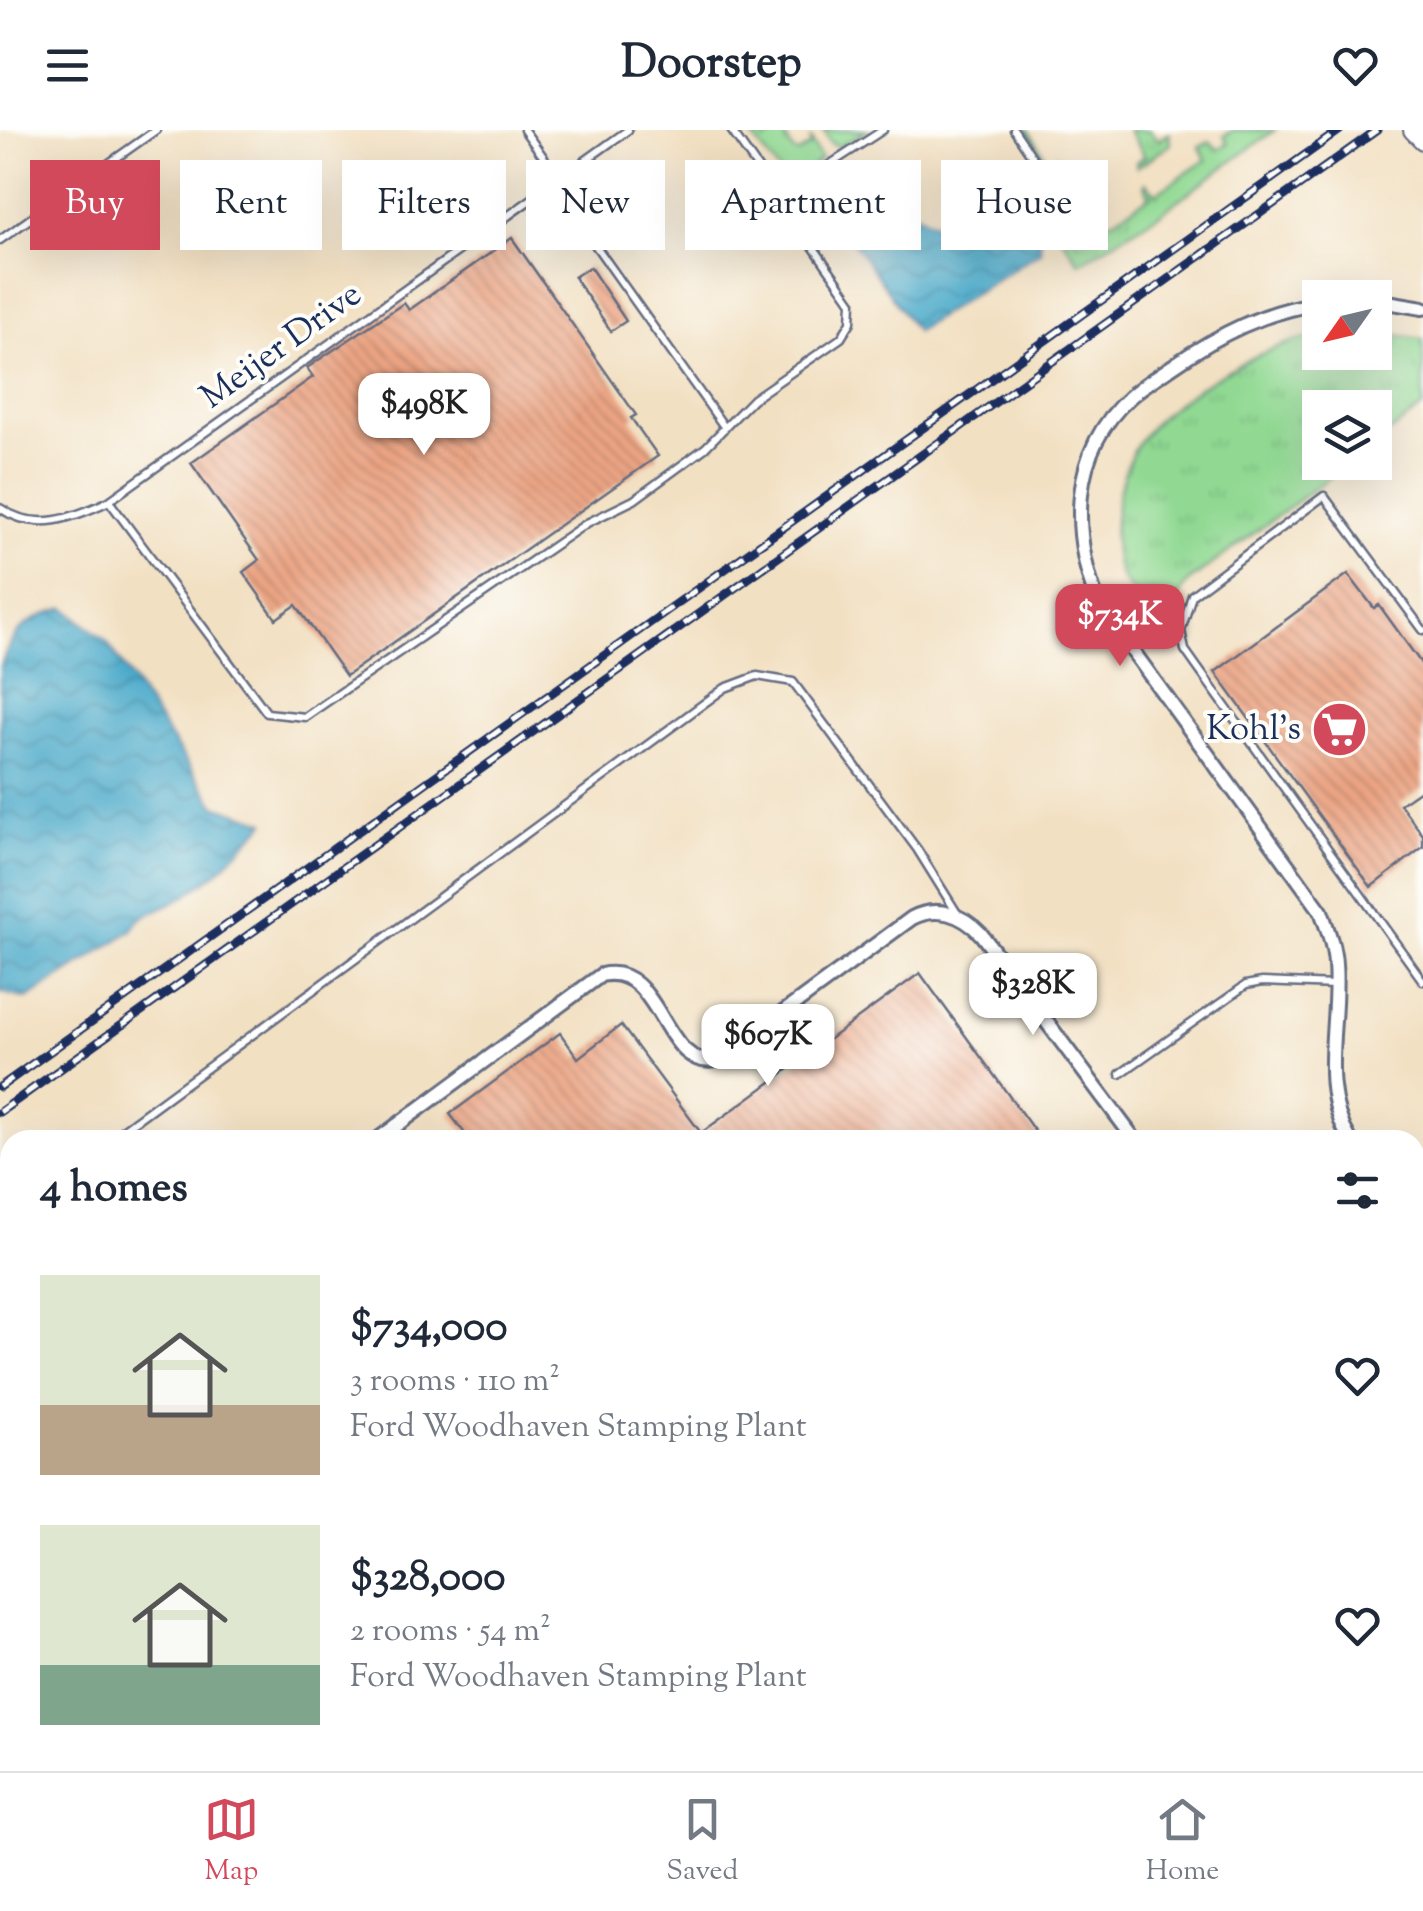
<!DOCTYPE html>
<meta charset="utf-8">
<style>
:root{--surface:#fff;--page:#f2f2f3;--text:#1f2937;--muted:#747a83;--line:#e0e1e3;--accent:#d1495b}
body{margin:0;font-family:"Sorts Mill Goudy",serif;background:var(--page);color:var(--text);height:100vh;display:flex;flex-direction:column;font-size:38px;white-space:nowrap}
*{box-sizing:border-box;margin:0}
p{font-size:32px;color:var(--muted)}
.icon{flex:none;width:55px;height:55px;fill:none;stroke:currentColor;stroke-width:2;stroke-linecap:round;stroke-linejoin:round}
.map{position:relative;flex:1;overflow:hidden}
.sheet{position:absolute;left:0px;top:1000px;width:1425px;height:642px;display:flex;flex-direction:column;background:var(--surface);border-radius:30px 30px 0 0;box-shadow:0 10px 40px #0002}
.sheet>*{flex:none}
.guide{position:absolute;left:30px;top:30px;width:1365px;height:90px;display:flex;gap:20px}
.needle{width:65px;rotate:236deg}
.tools{position:absolute;left:1302px;top:150px;display:grid;gap:20px}
.tools a{display:grid;place-items:center;width:90px;height:90px;border-radius:0px;background:var(--surface);box-shadow:0 10px 40px #0002;font-size:50px}
.price{position:absolute;translate:-50% -85px;padding:0 22px;border-radius:20px;background:#fff;color:#222;font-size:32px;line-height:65px;filter:drop-shadow(0 2px 5px #0008)}
.price::after{content:'';position:absolute;left:50%;top:60px;width:30px;height:22px;margin-left:-15px;background:inherit;clip-path:polygon(0 0,100% 0,50% 100%)}
.price.on{background:var(--accent);color:#fff}
ul{padding:0;list-style:none}
li{display:flex;align-items:center;gap:30px;height:250px;padding:0 40px}
li span{display:grid;place-items:center;flex:none;width:280px;height:200px;border-radius:0px;color:#555}
li>.icon{margin-inline-start:auto}
span .icon{width:120px;height:120px;fill:#fffc;stroke-width:1}
li b{font-size:42px}
h2{display:flex;justify-content:space-between;align-items:center;height:120px;padding:0 40px;font-size:42px}
.chip{padding:0 35px;border-radius:0px;background:var(--surface);box-shadow:0 10px 40px #0002;font-size:35px;line-height:90px}
.chip.on{background:var(--accent);color:#fff}
header{display:flex;justify-content:space-between;align-items:center;height:130px;padding:0 40px;background:var(--surface);font-size:45px;font-weight:800}
.tabs{display:flex;justify-content:space-around;align-items:center;height:140px;border-top:2px solid var(--line);background:var(--surface);font-size:28px;color:var(--muted)}
.tabs a{display:grid;justify-items:center;gap:5px}
.tabs .on{color:var(--accent)}
.map>svg:first-child{display:block}
.grass{fill:url(#grass-tufts);stroke:#568478;stroke-width:2.5}
.water{fill:url(#water-waves);stroke:#346d94;stroke-width:2.5}
.building{fill:url(#building-back-hatch)}
.lines{fill:none;stroke-linecap:round;stroke-linejoin:round}
.service-casing{stroke:#666d81;stroke-width:11}
.minor-casing{stroke:#666d81;stroke-width:18}
.secondary-casing{stroke:#666d81;stroke-width:22}
.service{stroke:#fff;stroke-width:6}
.minor{stroke:#fff;stroke-width:12}
.secondary{stroke:#fff;stroke-width:18}
.rail-casing{stroke:#1b2f5e;stroke-width:9}
.rail{stroke:#fdfcf7;stroke-width:5;stroke-dasharray:15;stroke-linecap:butt}
.labels{text-anchor:middle;dominant-baseline:central;stroke-width:8;stroke-linejoin:round;paint-order:stroke}
.street-label{font-size:35px;fill:#1b2f5e;stroke:#fdfcf7}
.poi-label{font-size:35px;fill:#1b2f5e;stroke:#fdfcf7;text-anchor:end}
</style>
<header><svg class="icon" aria-label="menu" viewBox="0 0 24 24"><path d="M4 6h16M4 12h16M4 18h16"/></svg>Doorstep<svg class="icon" aria-label="heart" viewBox="0 0 24 24"><path d="M12 20l-8-8c-3-5 5-10 8-4 3-6 11-1 8 4z"/></svg></header>
<div class="map">
<svg width="1423" height="1641" viewBox="0 0 1423 1641">
<defs>
<pattern id="grass-tufts" width="24" height="20" patternUnits="userSpaceOnUse" patternTransform="scale(2.5)"><rect width="24" height="20" fill="#91d993"/><path d="M3 7l-1-3M5 7V3M7 7l1-3M15 17l-1-3M17 17v-4M19 17l1-3" fill="none" stroke="#7cbb81"/></pattern>
<pattern id="water-waves" width="16" height="10" patternUnits="userSpaceOnUse" patternTransform="scale(2.5)"><rect width="16" height="10" fill="#4dabcb"/><path d="M0 5q4-4 8 0t8 0" fill="none" stroke="#3f8ca8"/></pattern>
<pattern id="building-back-hatch" width="6" height="6" patternUnits="userSpaceOnUse" patternTransform="scale(2.5)"><rect width="6" height="6" fill="#eca483"/><path d="M-1 5l2 2M0 0l6 6M5-1l2 2" fill="none" stroke="#be866e"/></pattern>
</defs>
<rect width="100%" height="100%" fill="#fdfcf7"/>
<filter id="ink" filterUnits="userSpaceOnUse"><feTurbulence type="fractalNoise" baseFrequency=".01" numOctaves="2"/><feDisplacementMap in="SourceGraphic" scale="20" xChannelSelector="R" yChannelSelector="G"/><feConvolveMatrix kernelMatrix="1 2 1 2 8 2 1 2 1" color-interpolation-filters="sRGB"/></filter>
<filter id="wash" filterUnits="userSpaceOnUse"><feTurbulence type="fractalNoise" baseFrequency=".0048" numOctaves="4" result="noise"/><feDisplacementMap in="SourceGraphic" scale="40" xChannelSelector="R" yChannelSelector="G"/><feGaussianBlur stdDeviation="2.25" result="paint"/><feColorMatrix in="noise" values="0 0 0 0 0 0 0 0 0 0 0 0 0 0 0 0 0 1.4 0 .05"/><feComposite in="paint" operator="in"/></filter>
<g filter="url(#wash)">
<rect width="100%" height="100%" fill="#f2e0c2"/>
<path class="grass" d="M748,0H758L765,11L776,3L784,5L794,22L799,23L811,15L810,8L821,29L799,50L789,55Z
M824,0H868L839,17L830,13Z
M1024,0H1028L1048,31L1056,26L1060,28L1052,36L1071,66L1083,61L1086,68H1071L1064,63Z
M1128,0H1149L1159,10L1169,2L1170,15L1137,37L1136,32L1145,26Z
M1233,0H1275L1161,83L1079,133L1055,97L1063,92L1078,113L1104,96L1098,87L1100,83L1110,92L1150,66L1144,56L1146,53L1156,63L1206,30L1200,17L1210,11L1218,20L1228,14L1224,6Z
M1375,202L1423,209V277L1375,313V278H1320V332L1349,333L1188,452C1173,470 1169,489 1171,511L1158,509C1157,502 1156,493 1153,486C1143,466 1121,460 1116,430C1111,392 1118,345 1139,312C1168,267 1268,212 1320,206V222H1375Z"/>
<path class="water" d="M882,47C893,58 901,73 914,82C935,97 964,103 989,100C1003,98 1013,94 1028,95L1040,110V121L916,201L832,82L853,64Z
M65,478L107,512L215,675L266,692L220,740L185,766L141,788L131,801L27,869L0,862V538C14,499 26,489 65,478Z"/>
<g id="blocks">
<path class="building" d="M512,108L636,285L631,288L658,326L346,546L296,475L276,489L243,442L259,430L191,333L313,247L307,238L317,231L404,173L409,180Z
M590,137L626,191L611,201L574,147Z
M1348,444L1374,478L1379,475L1423,536V658L1400,674L1423,705V717L1371,757L1215,542Z
M920,843L1041,1010H470L450,984L560,903L578,928L621,895L701,1003Z"/>
</g>
</g>
<g filter="url(#ink)">
<use href="#blocks" fill-opacity="0" stroke="#666d81" stroke-width="2.5"/>
<g class="lines">
<defs>
<path id="service" d="M524,0L547,32L566,74L725,298
M1014,0L1074,89
M783,74L826,37L883,0
M0,110L156,0
M109,371L267,583L305,587L587,393L634,370L705,318L753,269L841,208L851,192L852,172L731,0
M0,378C36,403 73,388 109,371L628,0
M1423,500L1324,366L1192,465L1181,501L1185,520L1197,537L1423,851
M1120,944L1246,855L1262,852L1335,855
M109,1010L725,558L757,546L793,552L917,719L957,783
M0,1090L10,1082
M1415,1201L1423,1195
M1415,1264L1423,1258
M0,1307L10,1310
M206,1641L217,1632"/>
<path id="minor" d="M1375,170L1423,178
M1320,173C1265,181 1219,204 1173,236C1159,246 1143,255 1130,267C1069,322 1071,403 1098,473L1321,781C1327,798 1334,816 1335,834C1340,893 1317,955 1350,1010
M377,1010L601,845C663,831 662,946 720,929L912,788C937,775 962,784 981,804L1135,1010
M1415,1103L1423,1114
M1415,1383L1423,1394
M246,1632L252,1641"/>
<path id="secondary" d="M1413,0L1423,10"/>
</defs>
<use href="#service" class="service-casing"/>
<use href="#minor" class="minor-casing"/>
<use href="#secondary" class="secondary-casing"/>
<use href="#service" class="service"/>
<use href="#minor" class="minor"/>
<use href="#secondary" class="secondary"/>
<defs>
<path id="rail" d="M0,957L1340,0
M0,982L1377,0
M35,1641L47,1632
M183,1641L194,1632"/>
</defs>
<use href="#rail" class="rail-casing"/>
<use href="#rail" class="rail"/>
</g>
</g>
<defs>
<symbol id="supermarket-disc" viewBox="-11 -11 22 22"><circle r="9.5" fill="#d1495b" stroke="#fdfcf7"/><path d="M-6-5.5h2.5l.6 2H6L4.5 2H-2.5L-4.4-4H-6ZM-1.5 3.2a1.3 1.3 0 1 0 .1 0ZM3 3.2a1.3 1.3 0 1 0 .1 0Z" fill="#fff"/></symbol>
</defs>
<g fill-rule="evenodd">
<use href="#supermarket-disc" x="1308" y="568" width="63" height="63"/>
</g>
<g class="labels">
<g class="street-label">
<text transform="translate(282 217) rotate(-36)">Meijer Drive</text>
</g>
<g class="poi-label">
<text x="1301" y="600">Kohl's</text>
</g>
</g>
</svg>
<div class="tools">
<a><svg class="needle" viewBox="-14 -14 28 28"><path d="M0-13l5 13h-10z" fill="#e53935"/><path d="M0 13l5-13h-10z" fill="#747a83"/></svg></a>
<a><svg class="icon" aria-label="layers" viewBox="0 0 24 24"><path d="M12 4l9 5-9 5-9-5zM3 14l9 5 9-5"/></svg></a>
</div>
<b class="price" style="left:424px;top:328px">$498K</b>
<b class="price on" style="left:1120px;top:539px">$734K</b>
<b class="price" style="left:1033px;top:908px">$328K</b>
<b class="price" style="left:768px;top:959px">$607K</b>
<div class="guide">
<a class="chip on">Buy</a>
<a class="chip">Rent</a>
<a class="chip">Filters</a>
<a class="chip">New</a>
<a class="chip">Apartment</a>
<a class="chip">House</a>
</div>
<section class="sheet">
<h2>4 homes<svg class="icon" aria-label="filters" viewBox="0 0 24 24"><path d="M4 7h16M4 17h16"/><circle cx="9" cy="7" r="2"/><circle cx="15" cy="17" r="2"/></svg></h2>
<ul>
<li><span style="background:linear-gradient(#dfe7d0 65%,#b9a48a 0)"><svg class="icon" aria-label="home" viewBox="0 0 24 24"><path d="M3 11l9-7 9 7M6 9v11h12V9"/></svg></span><div><b>$734,000</b><p>3 rooms · 110 m²</p><p>Ford Woodhaven Stamping Plant</p></div><svg class="icon" aria-label="heart" viewBox="0 0 24 24"><path d="M12 20l-8-8c-3-5 5-10 8-4 3-6 11-1 8 4z"/></svg></li>
<li><span style="background:linear-gradient(#dfe7d0 70%,#7fa58c 0)"><svg class="icon" aria-label="home" viewBox="0 0 24 24"><path d="M3 11l9-7 9 7M6 9v11h12V9"/></svg></span><div><b>$328,000</b><p>2 rooms · 54 m²</p><p>Ford Woodhaven Stamping Plant</p></div><svg class="icon" aria-label="heart" viewBox="0 0 24 24"><path d="M12 20l-8-8c-3-5 5-10 8-4 3-6 11-1 8 4z"/></svg></li>
</ul>
</section>
</div>
<nav class="tabs">
<a class="on"><svg class="icon" aria-label="map" viewBox="0 0 24 24"><path d="M3 6l6-2 6 2 6-2v14l-6 2-6-2-6 2zM9 4v14M15 6v14"/></svg>Map</a>
<a><svg class="icon" aria-label="saved" viewBox="0 0 24 24"><path d="M7 4h10v16l-5-4-5 4z"/></svg>Saved</a>
<a><svg class="icon" aria-label="home" viewBox="0 0 24 24"><path d="M3 11l9-7 9 7M6 9v11h12V9"/></svg>Home</a>
</nav>
